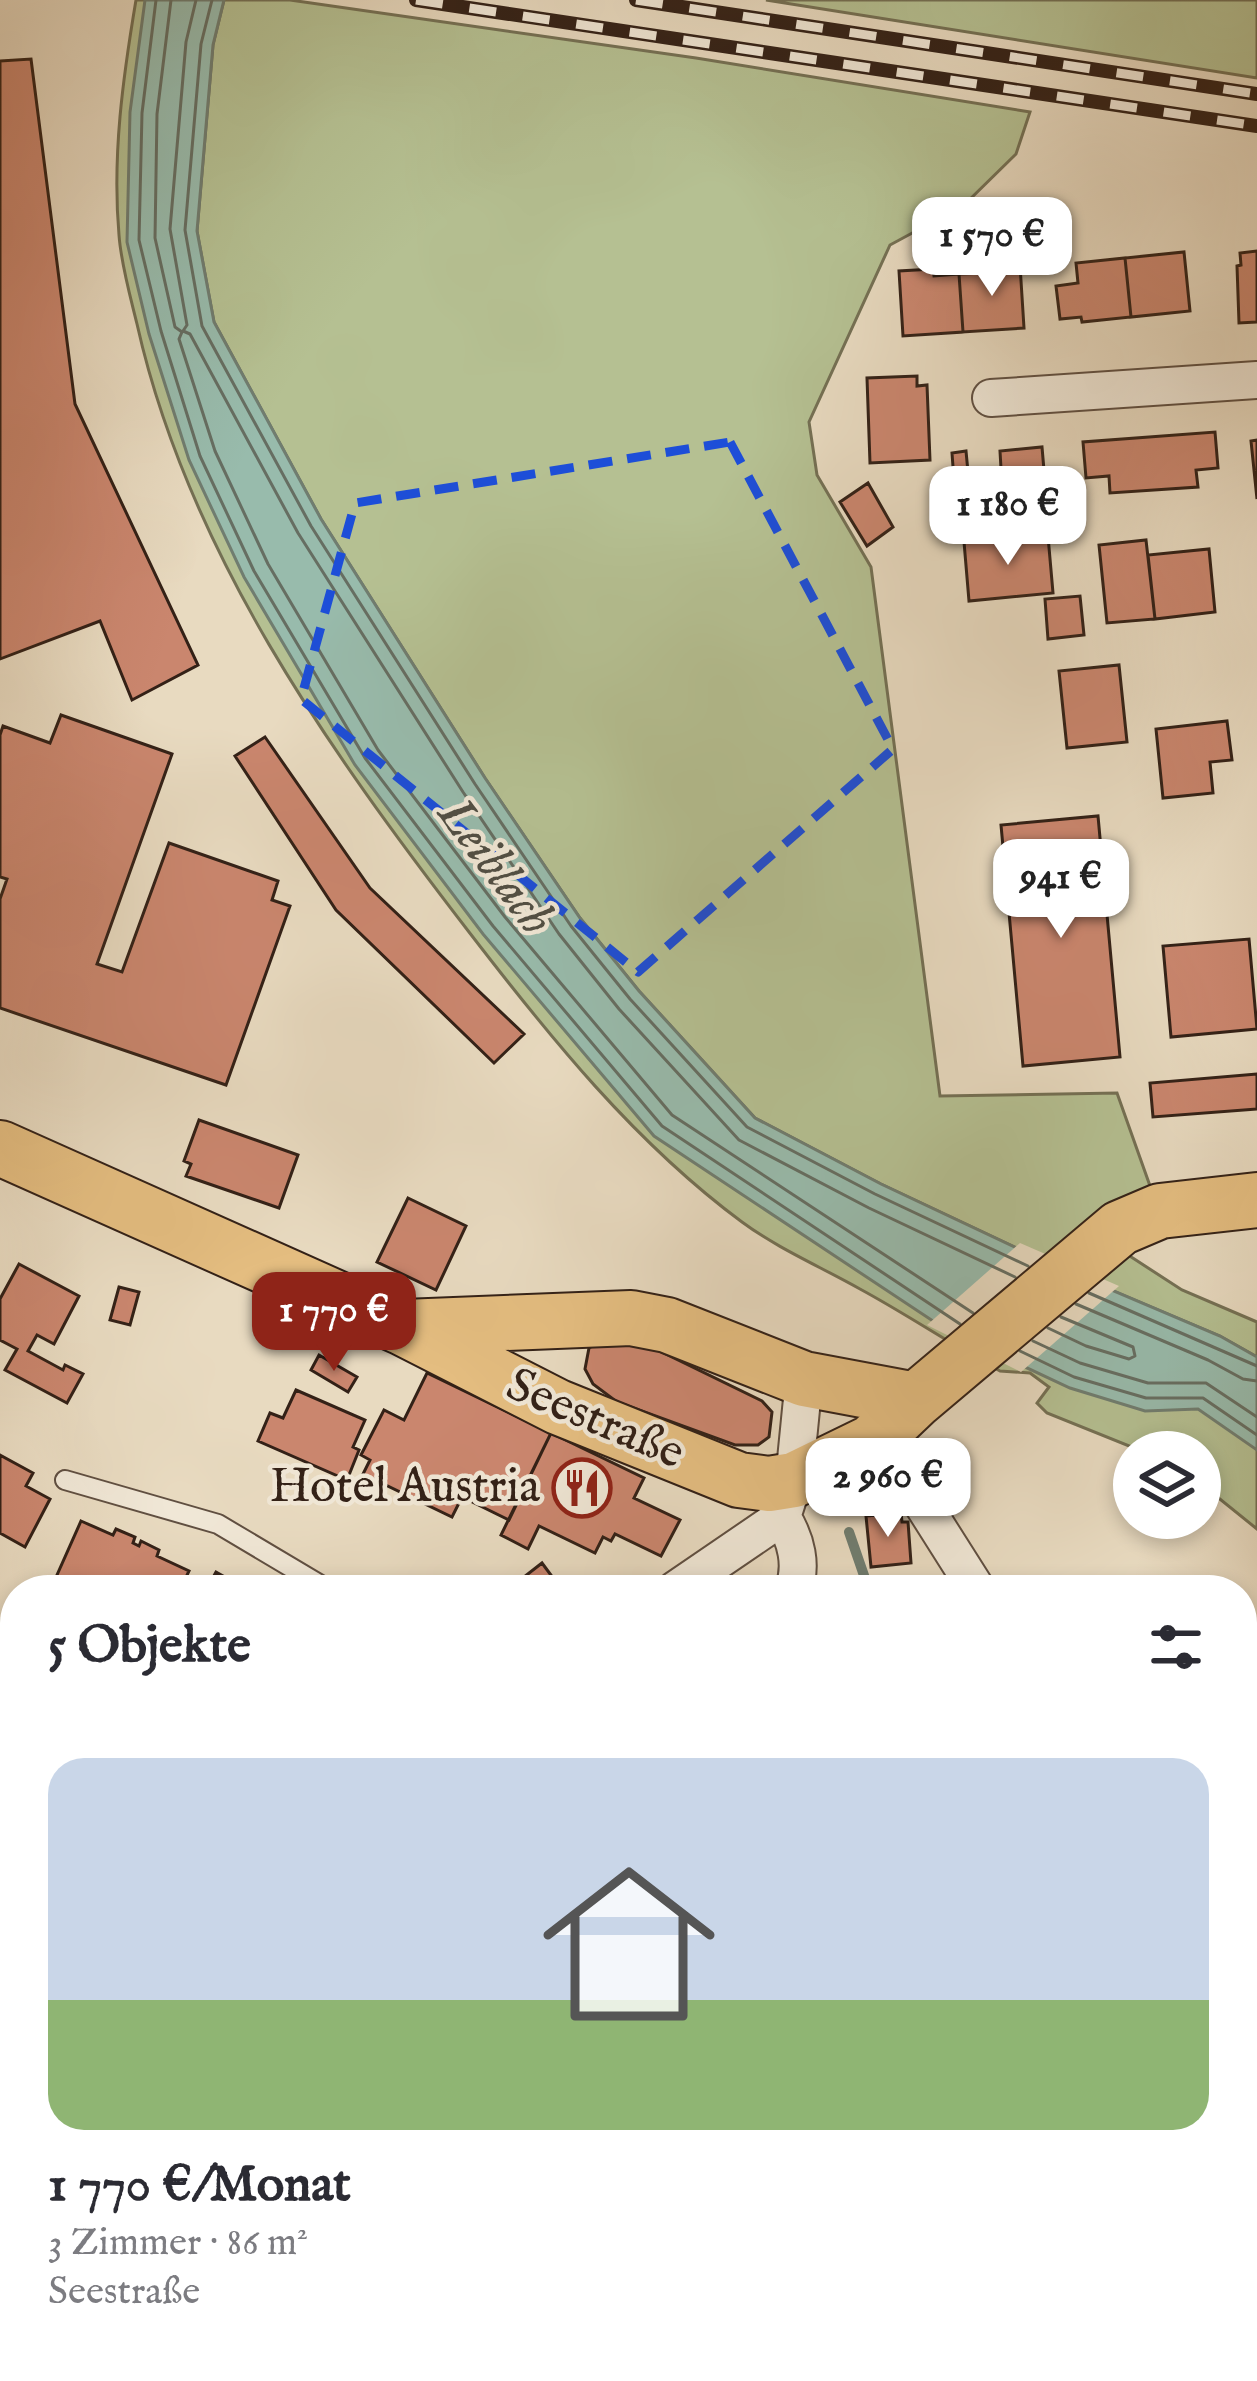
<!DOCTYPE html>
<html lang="de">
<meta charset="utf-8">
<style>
:root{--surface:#fff;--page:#f7f7f7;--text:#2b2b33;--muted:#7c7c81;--accent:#8f2418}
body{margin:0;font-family:"IM FELL English",serif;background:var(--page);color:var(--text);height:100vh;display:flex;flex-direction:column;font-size:45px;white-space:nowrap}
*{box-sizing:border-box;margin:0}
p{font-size:39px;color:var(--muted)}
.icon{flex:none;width:66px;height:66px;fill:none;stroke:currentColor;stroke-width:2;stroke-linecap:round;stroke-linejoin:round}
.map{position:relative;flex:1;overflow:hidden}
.sheet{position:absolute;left:0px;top:1575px;width:1257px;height:807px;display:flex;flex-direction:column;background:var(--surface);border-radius:48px 48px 0 0;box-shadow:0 6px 18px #0003}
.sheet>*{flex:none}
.controls{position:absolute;left:1113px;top:1431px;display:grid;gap:24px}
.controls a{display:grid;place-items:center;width:108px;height:108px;border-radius:50%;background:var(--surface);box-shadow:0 6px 18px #0003;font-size:60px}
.price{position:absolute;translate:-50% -102px;padding:0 27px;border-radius:24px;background:#fff;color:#222;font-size:39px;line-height:78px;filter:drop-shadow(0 3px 6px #0008)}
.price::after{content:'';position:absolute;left:50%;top:72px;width:36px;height:27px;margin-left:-18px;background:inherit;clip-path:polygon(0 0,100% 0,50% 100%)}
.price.current{background:var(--accent);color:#fff}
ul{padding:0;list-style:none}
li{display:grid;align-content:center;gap:24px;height:636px;padding:0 48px}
li span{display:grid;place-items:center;height:372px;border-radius:36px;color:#555}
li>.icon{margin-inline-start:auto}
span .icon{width:216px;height:216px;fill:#fffc;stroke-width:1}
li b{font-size:51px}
h2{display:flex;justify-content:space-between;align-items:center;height:144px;padding:0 48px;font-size:51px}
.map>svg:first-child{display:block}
.green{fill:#b5c092;stroke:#747054;stroke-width:3}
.water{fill:#98bbac;stroke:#707d70;stroke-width:3}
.pier{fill:#e8dac0}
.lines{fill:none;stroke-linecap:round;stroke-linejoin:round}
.shore{stroke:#666e62;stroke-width:3}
.stream{stroke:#707d70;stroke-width:10}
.building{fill:#ca866e;stroke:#332117;stroke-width:3}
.lane-casing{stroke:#604f41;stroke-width:22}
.street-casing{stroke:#604f41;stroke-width:40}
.primary-casing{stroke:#332117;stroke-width:58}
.lane{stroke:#f0e7d6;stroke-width:18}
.street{stroke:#f0e7d6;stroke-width:36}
.primary{stroke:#e4bd80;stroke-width:54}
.rail-casing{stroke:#332117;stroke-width:14}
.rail{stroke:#f0e7d6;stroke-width:9;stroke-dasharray:27;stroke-linecap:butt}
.marked{fill:none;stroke:#1d4ed8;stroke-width:9;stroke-dasharray:24 15;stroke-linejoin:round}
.labels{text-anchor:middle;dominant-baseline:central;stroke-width:9;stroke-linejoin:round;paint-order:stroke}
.street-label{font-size:48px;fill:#332117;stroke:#f0e7d6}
.poi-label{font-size:48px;fill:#332117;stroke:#f0e7d6;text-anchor:end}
.water-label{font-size:51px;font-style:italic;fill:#514f44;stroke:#f0e7d6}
</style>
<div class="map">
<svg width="1257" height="2381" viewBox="0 0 1257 2381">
<rect width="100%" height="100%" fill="#e8dac0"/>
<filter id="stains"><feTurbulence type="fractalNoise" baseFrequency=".00167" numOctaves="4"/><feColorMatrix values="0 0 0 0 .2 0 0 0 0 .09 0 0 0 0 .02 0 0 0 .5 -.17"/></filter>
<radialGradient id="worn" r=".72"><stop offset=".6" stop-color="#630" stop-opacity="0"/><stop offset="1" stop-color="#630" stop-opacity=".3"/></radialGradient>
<path class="green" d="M136,0H192L182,248L253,468L714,1117L1257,1392V1529L1200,1483V1452H1144L1047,1413L1037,1403L1049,1387L1030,1373L1000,1371C952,1345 908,1315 860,1289C821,1267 777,1248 742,1222C635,1143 549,1036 469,932C328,749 188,552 137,324C130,295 121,264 119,235C112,156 123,77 136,0Z
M224,0H290L696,58L1030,112L1016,154L964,205L890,245L809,422L817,475L871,567L940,1096L1117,1093L1155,1200L1055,1266L881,1184L755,1118L639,991L580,918L485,778L321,519L214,322L197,231L213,45Z
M766,0H1257V78Z
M1122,1251L1182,1290L1257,1322V1357L1220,1336L1087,1280Z
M0,2167L15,2182V2367H154L161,2381H0Z
M474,2367H932L918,2381H455Z"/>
<path class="water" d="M145,0H224L213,45L197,231L214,322L321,519L485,778L580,918L639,991L755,1118L881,1184L1055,1266L1220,1336L1257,1357V1450L1198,1409L1145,1411L1070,1388L948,1331L654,1136L483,934L355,765L244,577L189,460L149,334L127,242L130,112Z"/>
<path class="pier" d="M1020,1243L1119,1286L1021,1372L927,1325Z"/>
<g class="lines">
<path class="shore" d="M156,0L142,113L139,240L161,331L200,456L254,571L365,758L493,926L662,1126L960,1324
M171,0L157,114L155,238L175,327L182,332L179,339L215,451L268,564L378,750L505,917L672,1115L973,1313
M196,0L186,42L170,229L187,325L183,331L190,334L298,533L463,792L559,934L619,1009L739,1140L869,1208L1015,1277
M212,0L201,44L185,230L202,326L311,526L475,784L571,926L630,999L747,1127L875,1194L1028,1266
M1089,1293L1257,1366
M1076,1304L1208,1360L1243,1379L1257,1381
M1048,1328L1086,1346L1129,1359L1135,1356L1133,1347L1061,1317
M1033,1341L1080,1363L1148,1383H1206L1257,1417
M1020,1351L1074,1377L1146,1398H1203L1257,1435"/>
<path class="stream" d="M849,1532L869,1590
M1242,1901L1257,1919"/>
</g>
<path class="building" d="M31,59L75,404L198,665L132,700L100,621L0,659V61Z
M1257,251V322L1239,323L1237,266L1241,265L1240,253Z
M1184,252L1190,311L1131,317L1125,258Z
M1125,258L1131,317L1082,322L1081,317L1060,319L1056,286L1078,283L1076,263Z
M1020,265L1024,328L963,332L959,274L986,273L985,267Z
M933,269L934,276L959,274L963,332L903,336L899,271Z
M917,376V386L927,385L930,460L870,463L867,378Z
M1215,432L1218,468L1196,470L1198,487L1110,493L1109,476L1086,478L1083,442Z
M1257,440V499L1251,441Z
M1042,447L1045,482L1002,486L1000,451Z
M966,451L970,493L955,494L952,453Z
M868,483L893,527L867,546L840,502Z
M1048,536L1053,593L969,601L964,542Z
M1146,540L1155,619L1107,623L1099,545Z
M1209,549L1215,612L1155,619L1148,555Z
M1080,596L1084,635L1048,639L1045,599Z
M1119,665L1127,742L1067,748L1059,671Z
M61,715L172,754L97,964L122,972L169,843L278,881L272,900L290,906L226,1085L0,1008V899L7,879L0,877V735L3,726L50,743Z
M1227,721L1232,760L1210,762L1213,793L1163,798L1156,729Z
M265,737L370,888L524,1034L494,1063L336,910L235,756Z
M1098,816L1120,1057L1023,1066L1001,825Z
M1249,939L1257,1029L1171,1037L1163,946Z
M1257,1074V1109L1153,1117L1150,1083Z
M199,1120L298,1155L279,1208L186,1176L191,1164L184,1161Z
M408,1198L466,1226L436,1290L377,1262Z
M19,1264L79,1296L54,1344L37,1335L28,1351L63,1370L65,1365L83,1374L67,1403L5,1370L17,1349L0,1340V1299Z
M119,1287L139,1292L130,1325L110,1320Z
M612,1334L637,1340L762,1401L772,1412L769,1437L758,1445H735L617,1402L593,1384L585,1369L589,1348Z
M319,1355L357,1377L348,1392L311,1370Z
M427,1373L551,1433L509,1520L462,1497L452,1517L363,1474L370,1460L361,1455L384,1410L404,1420Z
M296,1390L365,1420L353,1447L359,1450L347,1480L258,1441L270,1413L283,1418Z
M551,1433L644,1478L634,1498L680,1520L661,1556L615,1534L611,1541L603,1537L595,1553L539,1526L528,1549L501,1535Z
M0,1455L33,1473L26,1486L50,1499L25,1547L0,1533Z
M901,1513L902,1522H908L911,1563L871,1567L866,1516Z
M81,1521L113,1535L116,1529L135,1537L133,1543L139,1546L141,1541L159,1550L157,1556L189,1571L180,1590H66L53,1584Z
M542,1563L562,1590H489L503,1579L510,1588Z
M216,1572L248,1590H206Z
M1255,1654L1257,1758L1242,1764V1660Z
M0,1730L5,1737L15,1730V1914L0,1924Z
M1242,2075L1255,2108L1242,2113Z
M10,2081L15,2085L13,2128L0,2117V2093Z
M269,2367H295L303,2381H242Z
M341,2367H430L413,2381H352Z"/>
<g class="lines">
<defs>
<path id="lane" d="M65,1480L218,1524L329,1590
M0,2138L15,2151"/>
<path id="street" d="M991,398L1257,380
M872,1442L908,1481L977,1590
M782,1517C796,1539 803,1566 793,1590
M675,1590L782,1517L794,1480L804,1379
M1242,2022L1257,2046
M0,2047L15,2037"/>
<path id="primary" d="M0,1148L401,1327L558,1407L739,1480L769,1484L794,1480L872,1442L916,1400L1120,1228L1160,1211L1257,1200
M404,1327L631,1318L667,1325L804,1379L916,1400"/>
</defs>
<use href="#lane" class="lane-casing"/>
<use href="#street" class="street-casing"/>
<use href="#primary" class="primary-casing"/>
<use href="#lane" class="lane"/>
<use href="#street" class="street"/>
<use href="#primary" class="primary"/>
<defs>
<path id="rail" d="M416,0L1257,126
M636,0L1257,94"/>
</defs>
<use href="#rail" class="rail-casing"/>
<use href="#rail" class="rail"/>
</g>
<path class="marked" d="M730,442L893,749L638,972L301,699L355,503Z"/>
<defs>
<symbol id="restaurant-ring" viewBox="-11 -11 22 22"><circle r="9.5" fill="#f0e7d6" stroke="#8f2418" stroke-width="1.5"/><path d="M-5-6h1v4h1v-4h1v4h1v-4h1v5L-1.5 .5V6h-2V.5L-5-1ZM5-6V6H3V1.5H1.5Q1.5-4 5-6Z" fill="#8f2418"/></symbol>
</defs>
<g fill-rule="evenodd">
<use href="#restaurant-ring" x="549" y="1455" width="66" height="66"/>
</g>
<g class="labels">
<g class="street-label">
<text transform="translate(595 1420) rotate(23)">Seestraße</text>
</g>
<g class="poi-label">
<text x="540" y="1488">Hotel Austria</text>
</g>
<g class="water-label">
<text transform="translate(494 867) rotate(53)">Leiblach</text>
</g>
</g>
<rect width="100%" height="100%" filter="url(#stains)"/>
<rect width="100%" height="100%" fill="url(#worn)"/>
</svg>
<div class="controls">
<a><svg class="icon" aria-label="layers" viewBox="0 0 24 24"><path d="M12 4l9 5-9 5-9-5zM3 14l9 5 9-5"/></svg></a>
</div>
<b class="price" style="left:992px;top:299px">1 570 €</b>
<b class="price" style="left:1008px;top:568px">1 180 €</b>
<b class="price" style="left:1061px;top:941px">941 €</b>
<b class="price current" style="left:334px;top:1374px">1 770 €</b>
<b class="price" style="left:888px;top:1540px">2 960 €</b>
<section class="sheet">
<h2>5 Objekte<svg class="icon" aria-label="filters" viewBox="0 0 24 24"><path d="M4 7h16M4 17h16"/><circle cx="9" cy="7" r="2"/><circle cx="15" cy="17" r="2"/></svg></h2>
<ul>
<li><span style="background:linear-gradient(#c9d6e8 65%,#8fb573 0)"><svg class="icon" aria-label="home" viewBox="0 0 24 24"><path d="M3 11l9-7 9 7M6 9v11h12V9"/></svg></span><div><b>1 770 €/Monat</b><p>3 Zimmer · 86 m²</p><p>Seestraße</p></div></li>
</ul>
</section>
</div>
